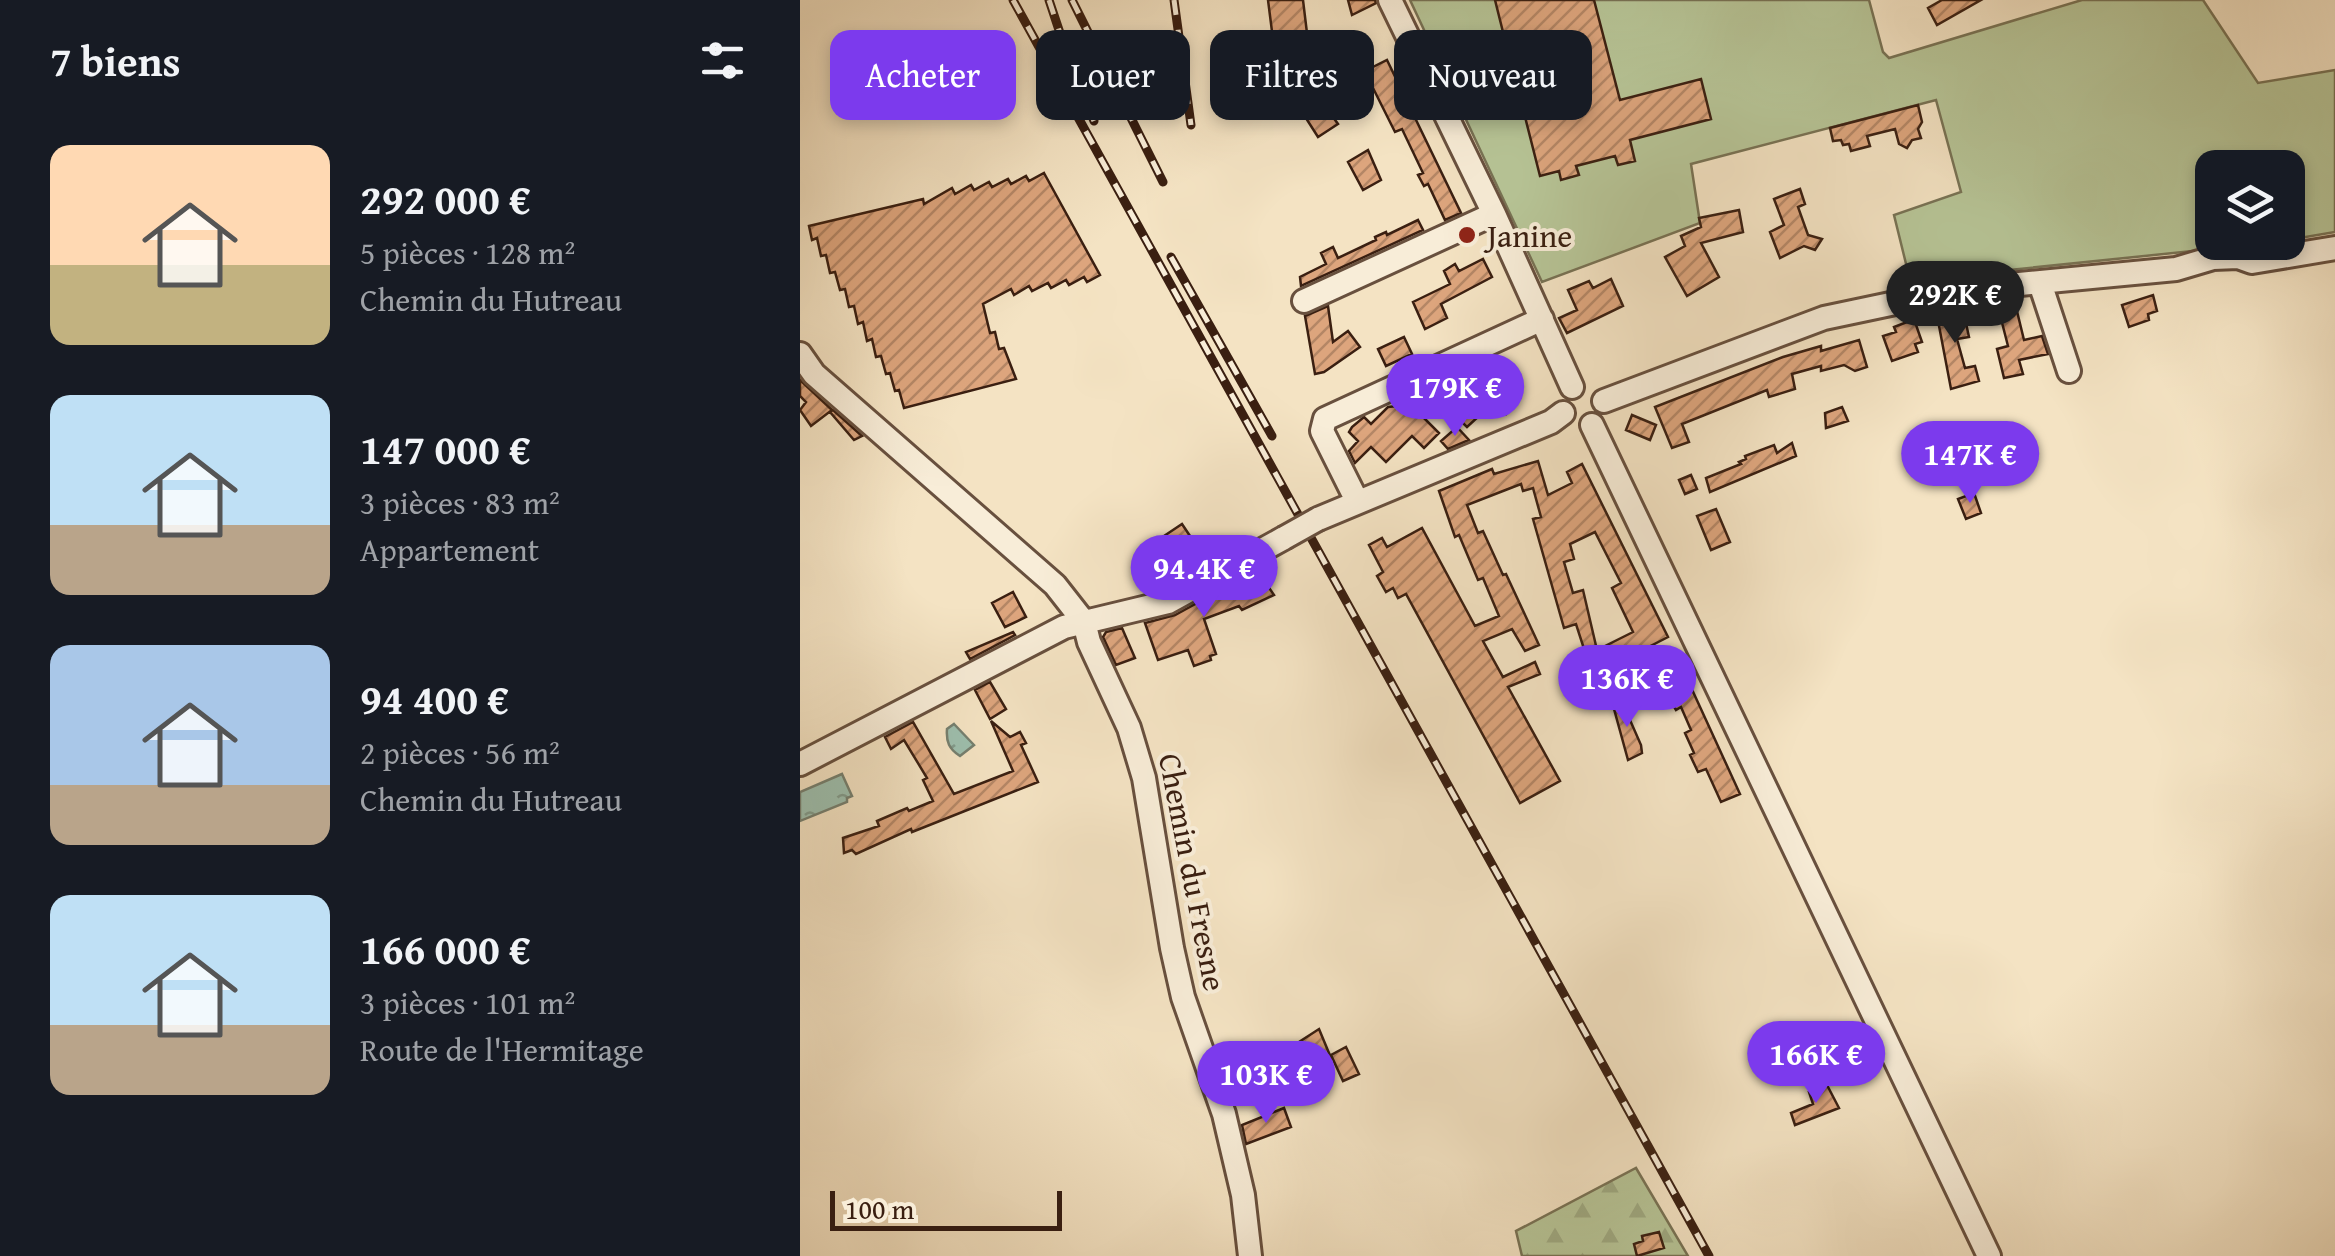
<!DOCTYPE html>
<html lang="fr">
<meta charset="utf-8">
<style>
:root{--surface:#171b24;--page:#20242c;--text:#f1f3f6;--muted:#9ea1a6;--accent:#7c3aed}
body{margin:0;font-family:"Gentium Book Plus",serif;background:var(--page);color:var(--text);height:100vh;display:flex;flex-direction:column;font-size:38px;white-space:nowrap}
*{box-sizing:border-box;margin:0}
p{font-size:32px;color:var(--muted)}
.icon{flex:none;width:55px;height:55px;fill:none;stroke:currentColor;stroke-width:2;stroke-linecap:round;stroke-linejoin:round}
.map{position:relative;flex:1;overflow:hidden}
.side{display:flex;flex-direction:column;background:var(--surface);width:800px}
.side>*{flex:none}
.top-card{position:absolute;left:30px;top:30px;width:950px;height:90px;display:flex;gap:20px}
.fabs{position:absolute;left:1395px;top:150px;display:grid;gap:20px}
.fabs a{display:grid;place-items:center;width:110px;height:110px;border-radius:20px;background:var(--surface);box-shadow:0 5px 15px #0003;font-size:50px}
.scale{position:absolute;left:30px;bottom:25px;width:232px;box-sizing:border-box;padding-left:10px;border:5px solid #3a1f11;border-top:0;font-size:28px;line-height:35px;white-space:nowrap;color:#3a1f11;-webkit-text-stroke:8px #f8edd8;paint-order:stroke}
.price{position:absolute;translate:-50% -85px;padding:0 22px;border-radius:35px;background:var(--accent);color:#fff;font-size:32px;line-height:65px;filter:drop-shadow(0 2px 5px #0008)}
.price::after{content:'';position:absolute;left:50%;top:60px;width:30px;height:22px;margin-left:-15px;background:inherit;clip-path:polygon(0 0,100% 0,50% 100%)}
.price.active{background:#222;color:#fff}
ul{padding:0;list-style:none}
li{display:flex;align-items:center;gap:30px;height:250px;padding:0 50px}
li span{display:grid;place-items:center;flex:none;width:280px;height:200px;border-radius:20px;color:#555}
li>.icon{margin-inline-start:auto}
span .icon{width:120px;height:120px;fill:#fffc;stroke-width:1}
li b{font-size:42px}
h2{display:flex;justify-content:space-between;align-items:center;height:120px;padding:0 50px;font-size:42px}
.chip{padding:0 35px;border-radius:20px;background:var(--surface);box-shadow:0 5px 15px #0003;font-size:35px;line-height:90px}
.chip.active{background:var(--accent);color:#fff}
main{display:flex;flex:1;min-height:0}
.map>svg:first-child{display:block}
.green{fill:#b7c597;stroke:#787254;stroke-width:2.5}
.forest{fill:url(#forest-firs);stroke:#787254;stroke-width:2.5}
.water{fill:url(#water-ripples);stroke:#757f6f;stroke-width:2.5}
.building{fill:url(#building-hatch);stroke:#3a1f11;stroke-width:2.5;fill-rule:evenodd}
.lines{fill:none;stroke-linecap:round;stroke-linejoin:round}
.minor-casing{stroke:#68503e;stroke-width:28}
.minor{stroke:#f8edd8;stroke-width:22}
.rail-casing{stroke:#3a1f11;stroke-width:9}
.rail{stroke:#f8edd8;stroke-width:5;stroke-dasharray:15;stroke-linecap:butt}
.minor-bridge-casing{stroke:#68503e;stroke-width:28;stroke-linecap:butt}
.minor-bridge{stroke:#f8edd8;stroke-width:22}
.poi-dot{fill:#8f2418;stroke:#f8edd8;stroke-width:4}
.labels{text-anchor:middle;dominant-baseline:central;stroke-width:8;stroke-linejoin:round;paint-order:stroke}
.poi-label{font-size:32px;fill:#3a1f11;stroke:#f8edd8;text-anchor:start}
.street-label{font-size:32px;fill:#3a1f11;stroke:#f8edd8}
</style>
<main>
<section class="side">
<h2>7 biens<svg class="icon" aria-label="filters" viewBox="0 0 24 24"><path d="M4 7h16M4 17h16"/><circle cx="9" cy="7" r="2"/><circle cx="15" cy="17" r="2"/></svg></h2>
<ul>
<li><span style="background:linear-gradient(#ffd9b3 60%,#c2b280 0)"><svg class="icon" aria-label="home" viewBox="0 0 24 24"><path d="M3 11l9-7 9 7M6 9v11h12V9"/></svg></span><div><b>292 000 €</b><p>5 pièces · 128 m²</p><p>Chemin du Hutreau</p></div></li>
<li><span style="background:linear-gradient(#bfe0f5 65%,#b9a48a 0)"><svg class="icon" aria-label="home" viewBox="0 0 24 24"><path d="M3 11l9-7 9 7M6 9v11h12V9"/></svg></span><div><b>147 000 €</b><p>3 pièces · 83 m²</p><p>Appartement</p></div></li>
<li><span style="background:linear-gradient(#a9c7e8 70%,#b9a48a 0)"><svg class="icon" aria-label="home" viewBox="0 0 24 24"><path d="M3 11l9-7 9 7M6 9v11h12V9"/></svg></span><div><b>94 400 €</b><p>2 pièces · 56 m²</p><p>Chemin du Hutreau</p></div></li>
<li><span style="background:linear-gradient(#bfe0f5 65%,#b9a48a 0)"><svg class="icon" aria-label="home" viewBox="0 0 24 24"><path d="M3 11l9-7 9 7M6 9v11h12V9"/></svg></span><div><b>166 000 €</b><p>3 pièces · 101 m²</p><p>Route de l'Hermitage</p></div></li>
</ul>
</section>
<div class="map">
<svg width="1535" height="1256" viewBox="0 0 1535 1256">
<defs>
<pattern id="forest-firs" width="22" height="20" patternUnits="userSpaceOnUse" patternTransform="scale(2.5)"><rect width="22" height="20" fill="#b7c597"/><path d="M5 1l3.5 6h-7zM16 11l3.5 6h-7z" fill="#9ea981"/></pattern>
<pattern id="water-ripples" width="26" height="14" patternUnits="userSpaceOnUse" patternTransform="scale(2.5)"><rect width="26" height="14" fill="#9dbfae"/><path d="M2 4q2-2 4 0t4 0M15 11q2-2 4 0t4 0" fill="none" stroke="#819b8c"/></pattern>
<pattern id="building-hatch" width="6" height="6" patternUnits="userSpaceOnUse" patternTransform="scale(2.5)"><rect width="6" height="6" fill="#dda57d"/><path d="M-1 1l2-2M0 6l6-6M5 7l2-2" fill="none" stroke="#b48665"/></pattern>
</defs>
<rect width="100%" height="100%" fill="#f4e3c3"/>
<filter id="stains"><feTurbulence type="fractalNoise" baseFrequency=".002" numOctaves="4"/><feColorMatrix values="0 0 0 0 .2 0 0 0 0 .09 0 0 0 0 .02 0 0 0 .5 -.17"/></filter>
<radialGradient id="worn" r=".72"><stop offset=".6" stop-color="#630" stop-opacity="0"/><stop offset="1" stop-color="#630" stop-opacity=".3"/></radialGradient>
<path class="green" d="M610,0H1069L1083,52L1089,58L1282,0H1403L1458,83L1535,70V232L1488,240V168H1412V242L1470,243L1180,273L1135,284H1111L1094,215L1161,192L1136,100L891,164L900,223L742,282Z"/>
<path class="forest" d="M836,1168L888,1256H722L716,1231Z"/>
<path class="water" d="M154,724L174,745L160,756C149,749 146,742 147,729Z
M42,774L52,796L47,798V802L0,821V792Z"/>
<path class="building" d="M468,0H503L510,58L476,63Z
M548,0H575L576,3L552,15Z
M695,0H794L820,100L901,79L911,119L830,140L835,161L818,165L815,156L776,166L779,175L761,180L759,171L740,176L720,97L715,99L711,82L715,80Z
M1142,0H1181L1137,25L1128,8Z
M587,60L661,213L645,220L628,184L624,186L618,175L623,173L602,129L595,132L570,82L572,80L567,70Z
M505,95L510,103L519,98L538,124L518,137L495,101Z
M1118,105L1122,122L1118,129L1121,138L1112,140L1107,148L1099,144L1095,129L1067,136L1070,146L1051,151L1049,144L1043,145L1041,140L1033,141L1030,128Z
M568,150L581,180L563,190L548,162Z
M244,173L300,275L287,282L284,277L269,285L266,280L251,288L248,283L232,291L229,286L214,295L211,289L183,304L190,333L195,332L199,349L204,348L216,379L104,408L99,390L95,391L90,373L86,374L81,356L76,357L72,339L67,341L63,322L58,324L54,306L49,307L45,289L40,290L35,272L30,273L26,255L21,256L17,238L12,240L9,226L123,199L124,204L152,188L155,194L171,185L174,190L189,182L192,187L208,179L211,184L226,176L229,181Z
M1000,189L1005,204L998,207L1008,235L1022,239L1015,250L1004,246L980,258L970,232L984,225L974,199Z
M939,210L943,232L901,243L919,277L887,296L865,257L885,246L881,236L901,227L899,218Z
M618,220L623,230L501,286L500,277L526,264L521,253L533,247L538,258L576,240L575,237L586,232L587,235Z
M683,259L692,277L641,304L647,318L625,329L613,302L650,284L644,271L655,264L659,271Z
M811,279L823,306L767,333L759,318L777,310L768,290L789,281L793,288Z
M1353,295L1357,311L1348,314L1349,320L1329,327L1322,305Z
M1215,303L1224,340L1242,336L1248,354L1219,360L1223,374L1204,378L1197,349L1208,346L1198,307Z
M1162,305L1169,337L1157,339L1165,368L1175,366L1179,381L1151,389L1136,310Z
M528,306L533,342L548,331L560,347L524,372L515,374L505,316Z
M1107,322H1115L1122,342L1115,344L1118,352L1092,361L1083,336L1096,332L1094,327Z
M604,337L612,354L586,366L578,349Z
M1059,340L1067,367L1055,371L1044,365L1021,371V366L992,374L995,389L969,397L967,390L882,424L889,442L872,448L855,407L983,357L1021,346V351Z
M686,363L720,398L706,414L673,375Z
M0,380L32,410L11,426L0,410L6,402L0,396Z
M645,381L679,416L667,427L632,393Z
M605,399L639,433L624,448L612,436L586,462L571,447L555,463L549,451L558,441L549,432L552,427L564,417L571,424L588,407L597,406Z
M1042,407L1048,421L1026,428L1025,413Z
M33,410L62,436L54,440L30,412Z
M832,415L856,425L850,440L826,430Z
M657,427L669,440L648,449L641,441Z
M992,443L996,456L910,492L906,478L941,464L939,462L946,459L945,456L974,445L977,453Z
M738,461L748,495L772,483L767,472L782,464L868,637L794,675L804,694L785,703L782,696L772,701L764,668L786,655L776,624L764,628L733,519L741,517L733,488L723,491L721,484L667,505L678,533L683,531L703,575L706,574L739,645L725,651L712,629L683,641L703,677L735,662L740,674L708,687L760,781L720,803L606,594L598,598L593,588L586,592L577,576L583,572L569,545L582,538L587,547L622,528L675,626L699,616L683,578L678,580L659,535L655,537L639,491L692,469L694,474ZM795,532L821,583L812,588L833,632L797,650L783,590L773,593L764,562L774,559L770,544Z
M891,475L897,489L885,494L879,480Z
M1174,493L1181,513L1166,519L1158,499Z
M916,509L930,542L911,550L897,516Z
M382,524L394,542L361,564L349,546Z
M457,570L474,595L442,610L439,606L404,619L416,654L410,656L411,660L394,666L388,650L358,660L345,623L375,615Z
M213,592L226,617L205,627L192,603Z
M322,628L335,658L316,665L303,637L306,632Z
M213,632L215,635L170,659L166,652Z
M878,659L940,794L921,802L906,769L898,772L890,755L894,753L885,733L891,730L881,707L876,710L856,676L866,672L863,667Z
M190,682L206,709L190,719L175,690Z
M819,695L841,745L842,753L828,760L811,698Z
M191,721L210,737L220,732L226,743L221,745L238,782L112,832L111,829L56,854L52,850L44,853L43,838L79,826L77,821L107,808L109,811L133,801L123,780L127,778L104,740L91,749L85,737L113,722L154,794L213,771Z
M519,1029L531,1058L493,1076L482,1053Z
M546,1047L559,1074L543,1081L531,1055Z
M1027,1085L1039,1108L995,1125L991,1113L1013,1104L1009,1092Z
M484,1108L491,1127L446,1144L442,1125Z
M859,1232L864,1248L837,1256L834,1244L843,1241L842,1236Z"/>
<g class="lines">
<defs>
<path id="minor" d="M590,0L694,214L772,387
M1240,283L1269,371
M504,301L694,214
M0,354L14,374L255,585L284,622L289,642L329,728L344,778L372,948L383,997L424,1114L443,1195L450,1256
M804,401L1024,318L1157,290L1376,269L1413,258L1438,257L1452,262L1535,248
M792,425L1189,1256
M557,501L522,431L525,419L742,319
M518,519L751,422L763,413
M0,764L264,627L368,602L484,538"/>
</defs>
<use href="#minor" class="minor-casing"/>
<use href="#minor" class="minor"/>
<defs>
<path id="rail" d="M213,0L909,1256
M249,0L269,60L294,121
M272,0L363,182
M374,0L391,125
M371,257L472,436"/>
</defs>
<use href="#rail" class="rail-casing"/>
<use href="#rail" class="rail"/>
<defs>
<path id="minor-bridge" d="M484,538L518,519"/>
</defs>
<use href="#minor-bridge" class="minor-bridge-casing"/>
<use href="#minor-bridge" class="minor-bridge"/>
</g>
<circle class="poi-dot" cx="667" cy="235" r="10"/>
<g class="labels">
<g class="poi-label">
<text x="687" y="235">Janine</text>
</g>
<g class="street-label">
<text transform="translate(393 872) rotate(79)">Chemin du Fresne</text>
</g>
</g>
<rect width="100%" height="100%" filter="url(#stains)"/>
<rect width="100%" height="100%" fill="url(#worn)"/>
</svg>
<div class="fabs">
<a><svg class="icon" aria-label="layers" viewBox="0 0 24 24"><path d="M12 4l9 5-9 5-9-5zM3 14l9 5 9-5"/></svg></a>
</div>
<div class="scale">100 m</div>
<b class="price active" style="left:1155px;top:346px">292K €</b>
<b class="price" style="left:655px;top:439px">179K €</b>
<b class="price" style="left:1170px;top:506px">147K €</b>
<b class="price" style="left:404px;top:620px">94.4K €</b>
<b class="price" style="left:827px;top:730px">136K €</b>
<b class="price" style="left:1016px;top:1106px">166K €</b>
<b class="price" style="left:466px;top:1126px">103K €</b>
<div class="top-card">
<a class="chip active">Acheter</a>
<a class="chip">Louer</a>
<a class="chip">Filtres</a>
<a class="chip">Nouveau</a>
</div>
</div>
</main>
